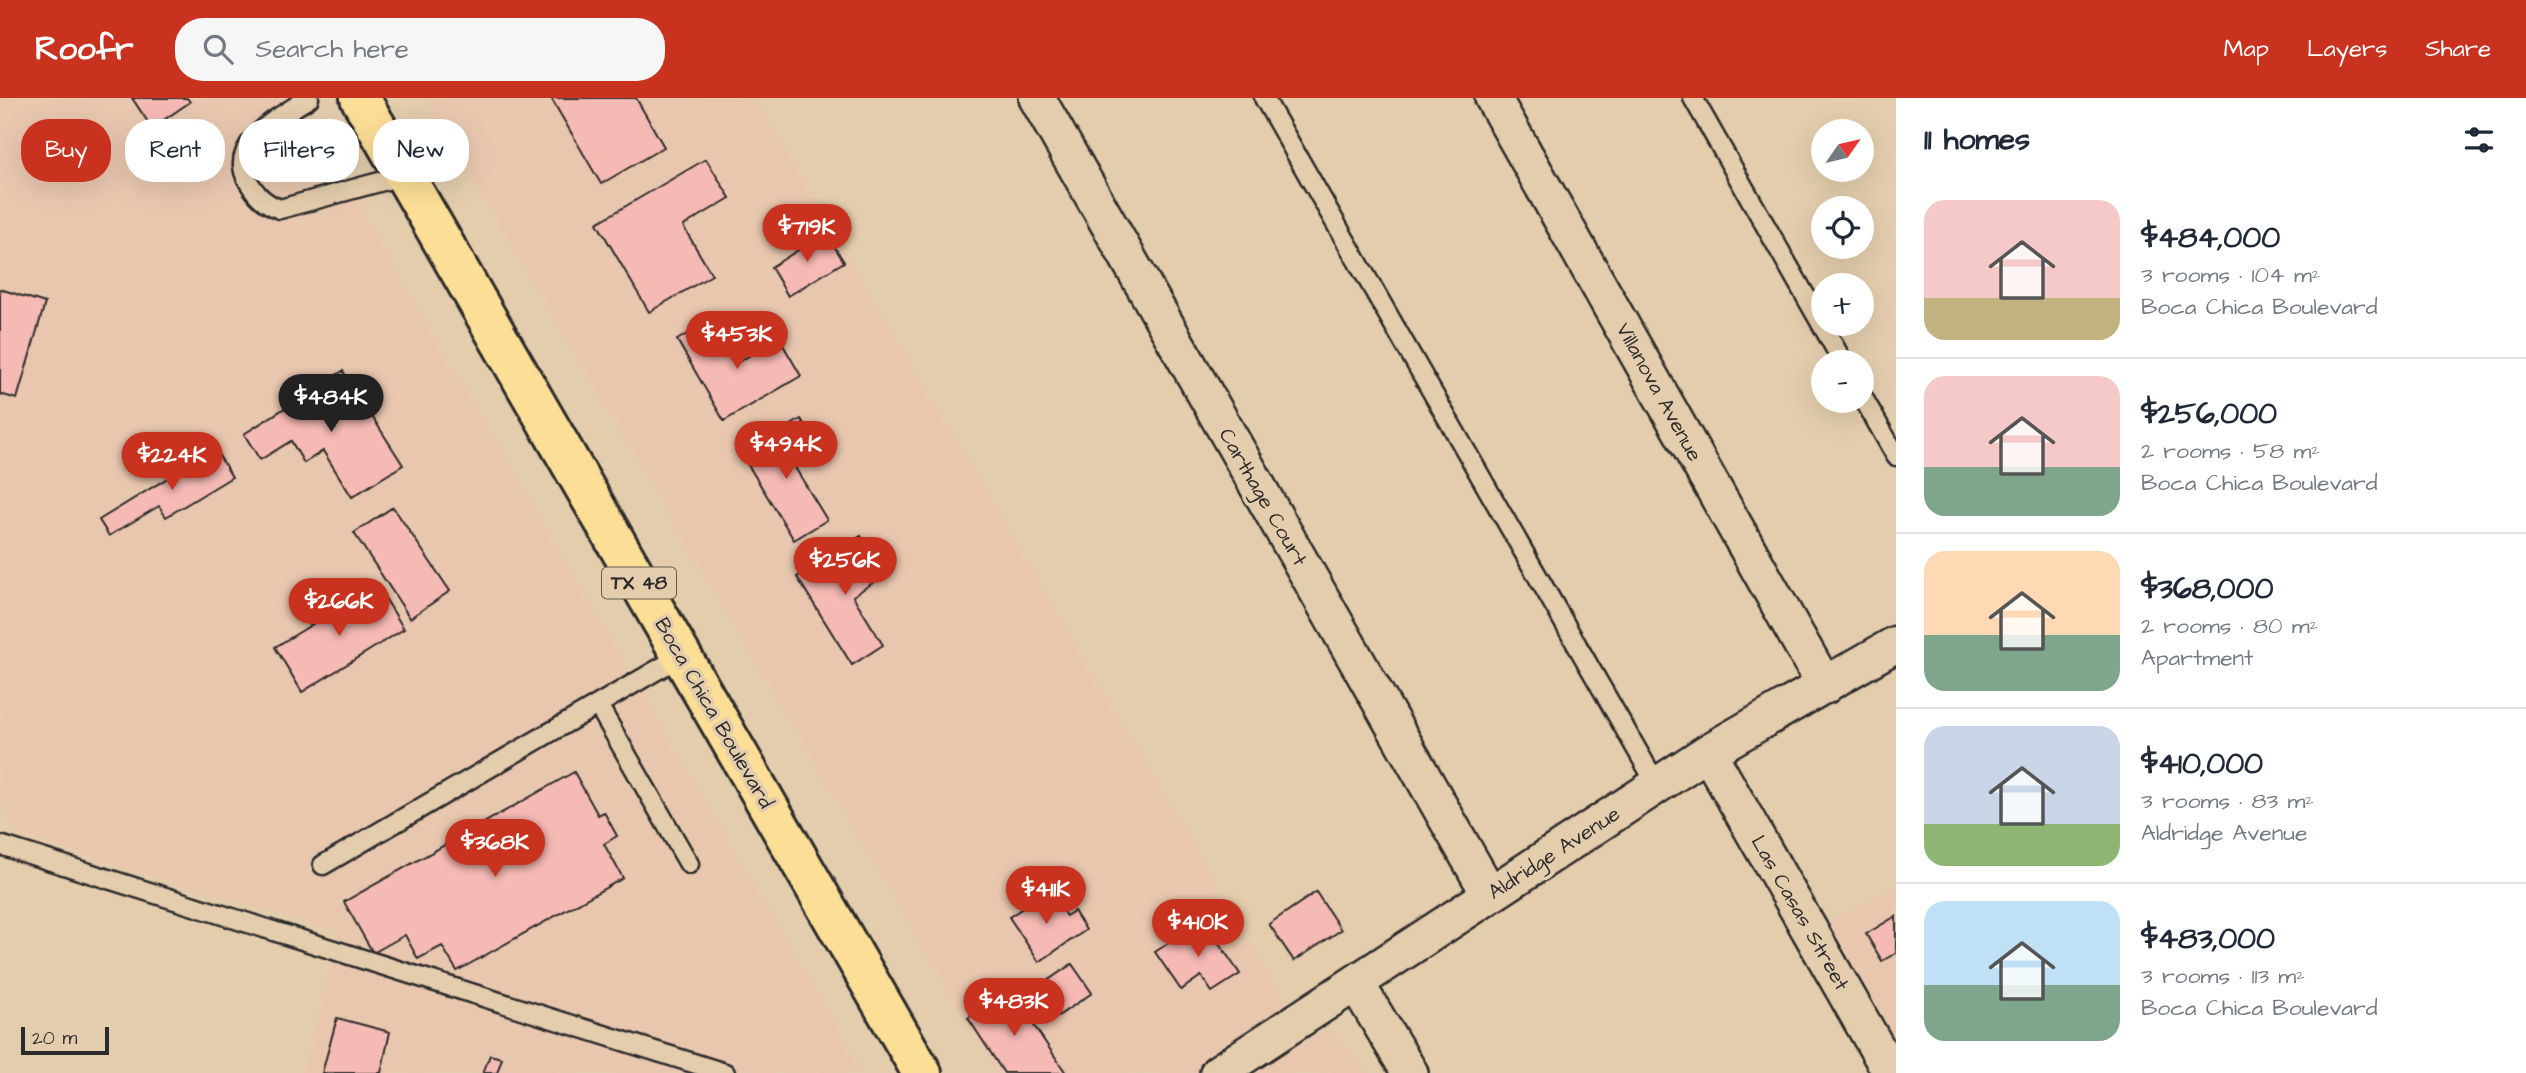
<!DOCTYPE html>
<meta charset="utf-8">
<style>
:root{--surface:#fff;--page:#f6f6f7;--text:#1f2937;--muted:#747a83;--line:#e0e1e3;--accent:#c8321e}
body{margin:0;font-family:"Architects Daughter",sans-serif;background:var(--page);color:var(--text);height:100vh;display:flex;flex-direction:column;font-size:26px;white-space:nowrap}
*{box-sizing:border-box;margin:0}
p{font-size:23px;color:var(--muted)}
.icon{flex:none;width:38px;height:38px;fill:none;stroke:currentColor;stroke-width:2;stroke-linecap:round;stroke-linejoin:round}
.map{position:relative;flex:1;overflow:hidden}
.panel{display:flex;flex-direction:column;background:var(--surface);width:630px}
.panel>*{flex:none}
.top-card{position:absolute;left:21px;top:21px;width:665px;height:63px;display:flex;gap:14px}
.needle{width:46px;rotate:56deg}
.buttons{position:absolute;left:1811px;top:21px;display:grid;gap:14px}
.buttons a{display:grid;place-items:center;width:63px;height:63px;border-radius:50%;background:var(--surface);box-shadow:0 7px 28px #0002;font-size:35px}
.scale{position:absolute;left:21px;bottom:18px;width:88px;box-sizing:border-box;padding-left:7px;border:4px solid #2b2b2b;border-top:0;font-size:19px;line-height:24px;white-space:nowrap;color:#2b2b2b;-webkit-text-stroke:5px #e4cdad;paint-order:stroke}
.price{position:absolute;translate:-50% -60px;padding:0 16px;border-radius:24px;background:var(--accent);color:#fff;font-size:23px;line-height:46px;filter:drop-shadow(0 2px 4px #0008)}
.price::after{content:'';position:absolute;left:50%;top:42px;width:21px;height:16px;margin-left:-10px;background:inherit;clip-path:polygon(0 0,100% 0,50% 100%)}
.price.active{background:#222;color:#fff}
ul{padding:0;list-style:none}
li{display:flex;align-items:center;gap:21px;height:175px;padding:0 28px}
li+li{border-top:2px solid var(--line)}
li span{display:grid;place-items:center;flex:none;width:196px;height:140px;border-radius:21px;color:#555}
li>.icon{margin-inline-start:auto}
span .icon{width:84px;height:84px;fill:#fffc;stroke-width:1}
li b{font-size:30px}
h2{display:flex;justify-content:space-between;align-items:center;height:84px;padding:0 28px;font-size:30px}
.pill{padding:0 24px;border-radius:28px;background:var(--surface);box-shadow:0 7px 28px #0002;font-size:24px;line-height:63px}
.pill.active{background:var(--accent);color:#fff}
header{display:flex;align-items:center;gap:42px;box-sizing:border-box;height:98px;padding:0 35px;background:var(--accent);color:#fff}
header strong{font-size:33px}
nav{display:flex;gap:38px;margin-inline-start:auto;font-size:24px}
.search{width:490px;height:63px;background:var(--page);display:flex;align-items:center;gap:18px;box-sizing:border-box;padding:0 24px;border-radius:28px;color:var(--muted);font-size:26px}
main{display:flex;flex:1;min-height:0}
.map>svg:first-child{display:block}
.built{fill:#e9c7af}
.building{fill:#f6bab4;stroke:#2b2b2b;stroke-width:2}
.lines{fill:none;stroke-linecap:round;stroke-linejoin:round}
.service-casing{stroke:#2b2b2b;stroke-width:23}
.minor-casing{stroke:#2b2b2b;stroke-width:40}
.primary-casing{stroke:#2b2b2b;stroke-width:44}
.service{stroke:#e4cdad;stroke-width:18}
.minor{stroke:#e4cdad;stroke-width:35}
.primary{stroke:#fdde96;stroke-width:38}
.labels{text-anchor:middle;dominant-baseline:central;stroke-width:7;stroke-linejoin:round;paint-order:stroke}
.shield{fill:#e4cdad;stroke:#625c52;stroke-width:2}
.shield-label{font-size:19px;font-weight:bold;fill:#2b2b2b}
.street-label{font-size:21px;fill:#2b2b2b;stroke:#e4cdad}
</style>
<header>
<strong>Roofr</strong>
<div class="search"><svg class="icon" aria-label="search" viewBox="0 0 24 24"><circle cx="10" cy="10" r="6"/><path d="M15 15l6 6"/></svg>Search here</div>
<nav><a>Map</a><a>Layers</a><a>Share</a></nav>
</header>
<main>
<div class="map">
<svg width="1896" height="975" viewBox="0 0 1896 975">
<rect width="100%" height="100%" fill="#e4cdad"/>
<filter id="ink" filterUnits="userSpaceOnUse"><feTurbulence type="fractalNoise" baseFrequency=".0143" numOctaves="2"/><feDisplacementMap in="SourceGraphic" scale="14" xChannelSelector="R" yChannelSelector="G"/><feConvolveMatrix kernelMatrix="1 2 1 2 8 2 1 2 1" color-interpolation-filters="sRGB"/></filter>
<g filter="url(#ink)">
<path class="built" d="M0,0H296L863,975H302L340,834L18,737L0,696Z
M424,0H755L1280,896L1355,957L1366,975H997Z
M1896,787V941L1827,825Z"/>
<path class="building" d="M132,0H187L190,4L152,30Z
M551,0H636L664,49L601,86Z
M706,61L730,100L683,128L712,177L649,214L597,125Z
M826,135L844,164L788,198L771,169Z
M0,191L45,205L17,301L0,296Z
M710,223L735,266L779,240L801,278L724,323L677,242Z
M343,273L403,367L352,399L323,353L304,365L291,343L260,362L244,336Z
M801,321L811,337L785,353L827,422L794,442L742,357Z
M215,351L232,379L166,419L159,408L109,438L99,422Z
M393,409L450,493L410,520L354,435Z
M861,438L885,477L853,498L883,547L852,567L797,479Z
M377,487L404,531L302,594L275,549Z
M574,674L598,717L604,714L617,738L604,746L623,780L457,873L442,848L418,861L405,837L373,855L344,804Z
M1049,793L1066,818L1074,813L1086,832L1039,864L1009,819Z
M1316,794L1341,832L1294,863L1269,826Z
M1896,818V855L1882,863L1866,836Z
M1203,822L1240,876L1212,894L1201,878L1181,892L1155,854Z
M1072,866L1092,895L1058,918L1038,889Z
M1010,892L1066,975H1004L968,920Z
M337,920L390,934L381,975H322Z
M490,957L502,960L497,975H483Z"/>
<g class="lines">
<defs>
<path id="service" d="M309,0C283,17 226,45 248,83C257,98 264,105 280,111L405,77
M1264,0L1657,687
M1693,0L1843,264
M1862,298L1896,358
M598,607L689,766
M0,747L725,975
M323,767L681,558"/>
<path id="minor" d="M1037,0L1490,797
M1493,0L1825,588
M1708,654L1891,975
M1356,885L1410,975
M1218,975L1708,654L1896,546"/>
<path id="primary" d="M360,0L922,975"/>
</defs>
<use href="#service" class="service-casing"/>
<use href="#minor" class="minor-casing"/>
<use href="#primary" class="primary-casing"/>
<use href="#service" class="service"/>
<use href="#minor" class="minor"/>
<use href="#primary" class="primary"/>
</g>
</g>
<g class="labels">
<rect class="shield" x="602" y="469.5" width="74" height="31" rx="5"/>
<g class="shield-label">
<text x="639" y="485">TX 48</text>
</g>
<g class="street-label">
<text transform="translate(1659 294) rotate(61)">Villanova Avenue</text>
<text transform="translate(1263 399) rotate(60)">Carthage Court</text>
<text transform="translate(714 615) rotate(60)">Boca Chica Boulevard</text>
<text transform="translate(1554 755) rotate(-33)">Aldridge Avenue</text>
<text transform="translate(1800 815) rotate(60)">Las Casas Street</text>
</g>
</g>
</svg>
<div class="buttons">
<a><svg class="needle" viewBox="-14 -14 28 28"><path d="M0-13l5 13h-10z" fill="#e53935"/><path d="M0 13l5-13h-10z" fill="#747a83"/></svg></a>
<a><svg class="icon" aria-label="locate" viewBox="0 0 24 24"><circle cx="12" cy="12" r="6"/><path d="M12 2v4M12 18v4M2 12h4M18 12h4"/></svg></a>
<a>+</a>
<a>−</a>
</div>
<div class="scale">20 m</div>
<b class="price" style="left:807px;top:166px">$719K</b>
<b class="price" style="left:737px;top:273px">$453K</b>
<b class="price active" style="left:331px;top:336px">$484K</b>
<b class="price" style="left:786px;top:383px">$494K</b>
<b class="price" style="left:172px;top:394px">$224K</b>
<b class="price" style="left:845px;top:499px">$256K</b>
<b class="price" style="left:339px;top:540px">$266K</b>
<b class="price" style="left:495px;top:781px">$368K</b>
<b class="price" style="left:1046px;top:828px">$411K</b>
<b class="price" style="left:1198px;top:861px">$410K</b>
<b class="price" style="left:1014px;top:940px">$483K</b>
<div class="top-card">
<a class="pill active">Buy</a>
<a class="pill">Rent</a>
<a class="pill">Filters</a>
<a class="pill">New</a>
</div>
</div>
<section class="panel">
<h2>11 homes<svg class="icon" aria-label="filters" viewBox="0 0 24 24"><path d="M4 7h16M4 17h16"/><circle cx="9" cy="7" r="2"/><circle cx="15" cy="17" r="2"/></svg></h2>
<ul>
<li><span style="background:linear-gradient(#f6c9c9 70%,#c2b280 0)"><svg class="icon" aria-label="home" viewBox="0 0 24 24"><path d="M3 11l9-7 9 7M6 9v11h12V9"/></svg></span><div><b>$484,000</b><p>3 rooms · 104 m²</p><p>Boca Chica Boulevard</p></div></li>
<li><span style="background:linear-gradient(#f6c9c9 65%,#7fa58c 0)"><svg class="icon" aria-label="home" viewBox="0 0 24 24"><path d="M3 11l9-7 9 7M6 9v11h12V9"/></svg></span><div><b>$256,000</b><p>2 rooms · 58 m²</p><p>Boca Chica Boulevard</p></div></li>
<li><span style="background:linear-gradient(#ffd9b3 60%,#7fa58c 0)"><svg class="icon" aria-label="home" viewBox="0 0 24 24"><path d="M3 11l9-7 9 7M6 9v11h12V9"/></svg></span><div><b>$368,000</b><p>2 rooms · 80 m²</p><p>Apartment</p></div></li>
<li><span style="background:linear-gradient(#c9d6e8 70%,#8fb573 0)"><svg class="icon" aria-label="home" viewBox="0 0 24 24"><path d="M3 11l9-7 9 7M6 9v11h12V9"/></svg></span><div><b>$410,000</b><p>3 rooms · 83 m²</p><p>Aldridge Avenue</p></div></li>
<li><span style="background:linear-gradient(#bfe0f5 60%,#7fa58c 0)"><svg class="icon" aria-label="home" viewBox="0 0 24 24"><path d="M3 11l9-7 9 7M6 9v11h12V9"/></svg></span><div><b>$483,000</b><p>3 rooms · 113 m²</p><p>Boca Chica Boulevard</p></div></li>
</ul>
</section>
</main>
